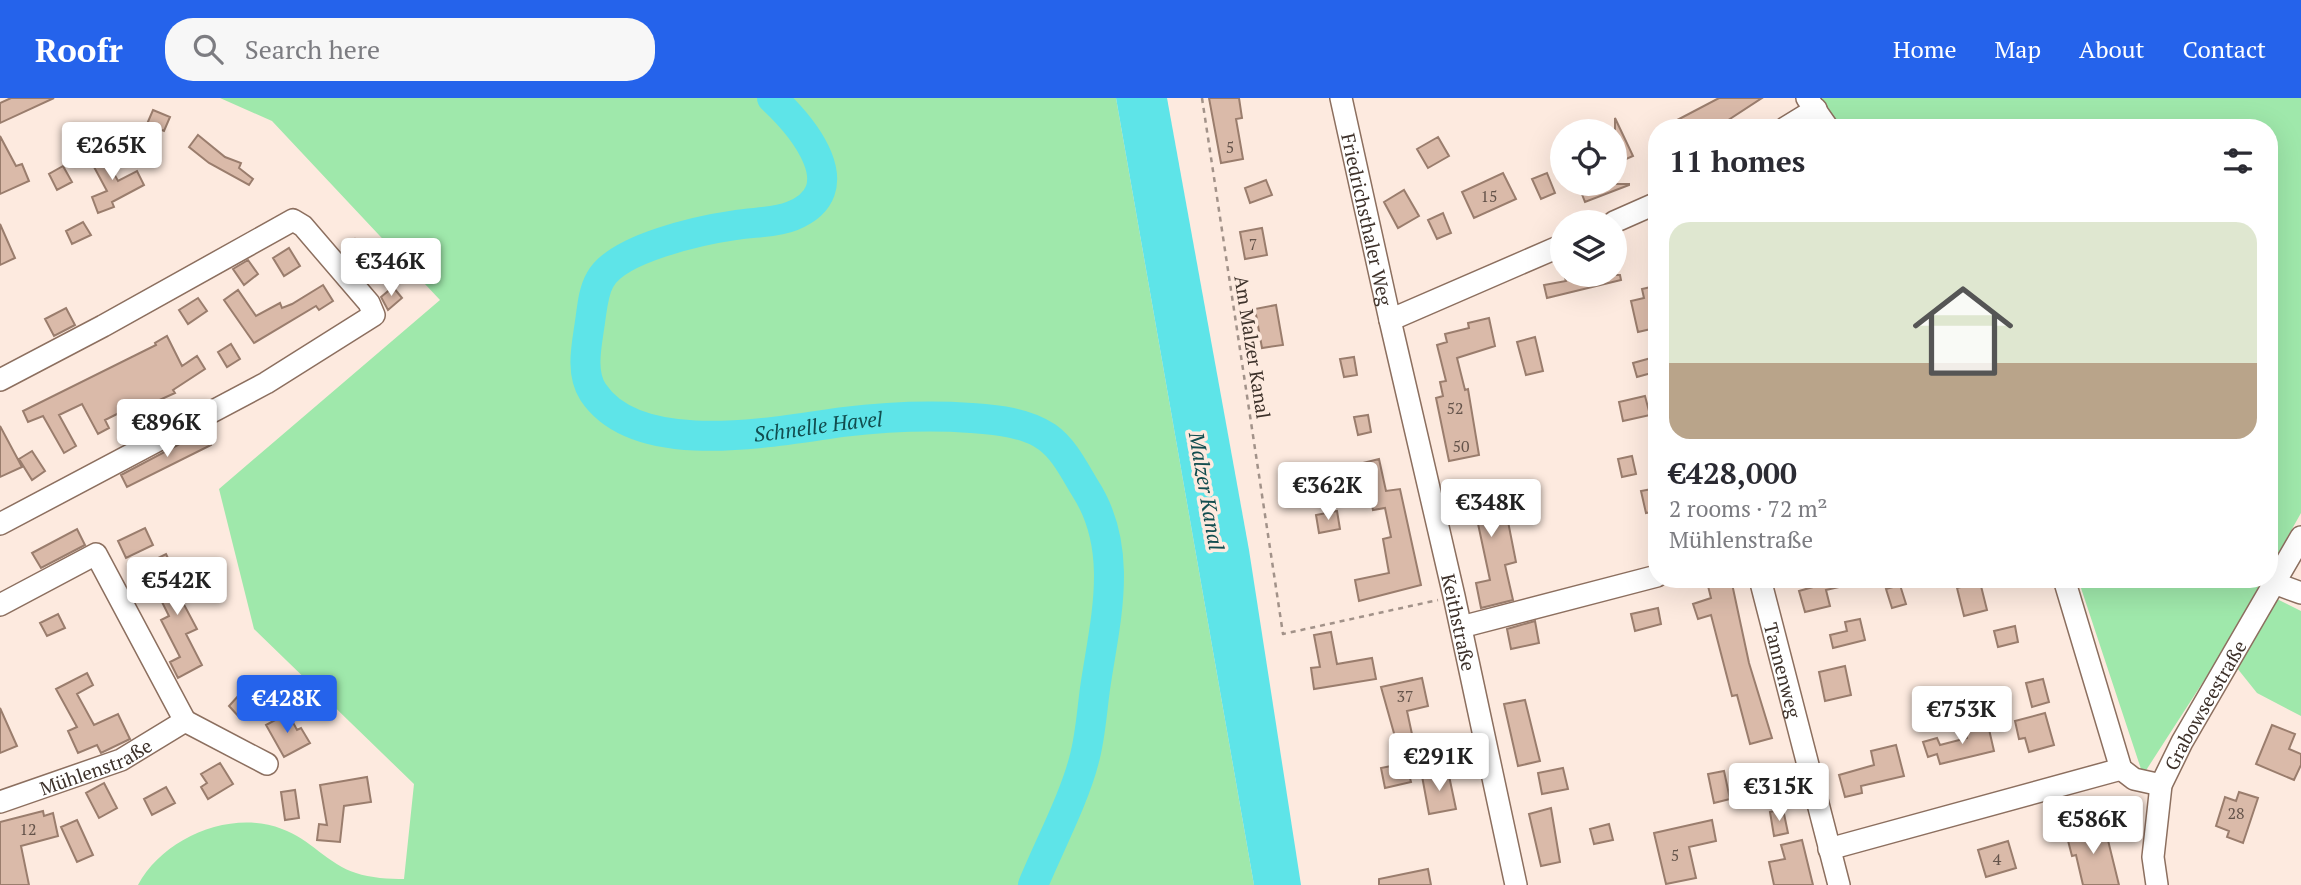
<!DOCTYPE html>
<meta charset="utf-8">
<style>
:root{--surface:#fff;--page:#f7f7f7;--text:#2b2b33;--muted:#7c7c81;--line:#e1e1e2;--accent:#2563eb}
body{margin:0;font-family:"PT Serif",serif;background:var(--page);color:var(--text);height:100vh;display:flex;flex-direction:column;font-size:26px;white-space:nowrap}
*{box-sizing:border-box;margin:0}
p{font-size:23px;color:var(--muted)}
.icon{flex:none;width:38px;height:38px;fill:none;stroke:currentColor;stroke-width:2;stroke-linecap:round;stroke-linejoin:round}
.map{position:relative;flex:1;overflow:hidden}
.panel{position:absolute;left:1648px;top:21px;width:630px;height:469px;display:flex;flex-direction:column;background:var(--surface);border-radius:28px;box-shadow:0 7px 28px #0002}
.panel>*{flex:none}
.tools{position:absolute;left:1550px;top:21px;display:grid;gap:14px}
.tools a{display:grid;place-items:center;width:77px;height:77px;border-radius:50%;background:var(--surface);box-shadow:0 7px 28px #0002;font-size:35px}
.price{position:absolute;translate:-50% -60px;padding:0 16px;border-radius:7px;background:#fff;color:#222;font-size:23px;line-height:46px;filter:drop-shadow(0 2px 4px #0008)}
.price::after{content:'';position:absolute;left:50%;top:42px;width:21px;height:16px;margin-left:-10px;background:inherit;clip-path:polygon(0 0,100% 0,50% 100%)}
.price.current{background:var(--accent);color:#fff}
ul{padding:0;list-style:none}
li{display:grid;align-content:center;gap:14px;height:371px;padding:0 21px}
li+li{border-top:2px solid var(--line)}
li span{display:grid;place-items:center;height:217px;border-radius:21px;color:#555}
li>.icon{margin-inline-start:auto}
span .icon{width:126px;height:126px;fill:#fffc;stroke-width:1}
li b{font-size:30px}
h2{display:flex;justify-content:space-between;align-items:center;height:84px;padding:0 21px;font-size:30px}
header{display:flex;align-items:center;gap:42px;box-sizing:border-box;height:98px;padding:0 35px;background:var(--accent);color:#fff}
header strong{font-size:33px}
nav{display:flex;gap:38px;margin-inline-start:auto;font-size:24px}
.search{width:490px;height:63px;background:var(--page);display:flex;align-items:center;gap:18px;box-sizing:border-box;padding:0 24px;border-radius:28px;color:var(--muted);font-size:26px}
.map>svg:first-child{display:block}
.green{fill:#9fe8ab}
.water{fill:#5ee4e8}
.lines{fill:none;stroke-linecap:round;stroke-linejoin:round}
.river{stroke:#5ee4e8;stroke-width:30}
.building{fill:#dabaa9;stroke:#9a7d6d;stroke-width:2}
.minor-casing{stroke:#8c6f5f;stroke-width:24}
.path{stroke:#a29289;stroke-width:2.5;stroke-dasharray:5 5;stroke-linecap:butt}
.minor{stroke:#fff;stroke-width:21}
.labels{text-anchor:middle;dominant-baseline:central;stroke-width:7;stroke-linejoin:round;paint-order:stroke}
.number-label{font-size:16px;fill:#64534a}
.street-label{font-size:19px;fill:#3d312a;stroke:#fdeadf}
.water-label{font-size:21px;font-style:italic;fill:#114d4f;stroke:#fdeadf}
</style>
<header>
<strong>Roofr</strong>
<div class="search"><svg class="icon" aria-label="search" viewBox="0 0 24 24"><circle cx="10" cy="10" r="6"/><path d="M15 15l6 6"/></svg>Search here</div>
<nav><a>Home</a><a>Map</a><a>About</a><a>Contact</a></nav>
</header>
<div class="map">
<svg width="2301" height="787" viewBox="0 0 2301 787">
<rect width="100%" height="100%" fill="#fdeadf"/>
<path class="green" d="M220,0H1116L1254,787H138C163,740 231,711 282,731C309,740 329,767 356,775C370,780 390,781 404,781L414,686L254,531L219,391L440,202L272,23Z
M1814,0H2301V415L2270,470V30H1834Z
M2078,481H2263L2214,567L2143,677Z
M2277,501L2301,513V618L2257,595L2237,570Z"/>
<path class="water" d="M1116,0H1167L1249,452L1301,787H1254Z"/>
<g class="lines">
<path class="river" id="s1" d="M772,0C803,29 856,92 792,118C775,125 753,124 736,127C701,132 617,150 600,182C593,194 592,211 590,224C587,246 580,274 593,294C638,362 776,333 843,324C885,319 929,317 971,320C997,322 1025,324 1047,339C1064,351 1074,372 1085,390C1124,450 1106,519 1096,584C1092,609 1091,637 1084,662C1074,701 1049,748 1033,787"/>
</g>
<path class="building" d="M11,0H54L0,25V5Z
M1209,0H1239L1242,20L1236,21L1243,61L1221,65Z
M1719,0H1762L1716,30H1662Z
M153,12L170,19L164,33L147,26Z
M1615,20L1633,58L1615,66Z
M198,37L225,59L241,65L239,70L253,81L249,87L209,65L189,49Z
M0,38L16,68L22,66L29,83L0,96Z
M1438,39L1449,58L1428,70L1417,51Z
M100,50L118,83L137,73L144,87L112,104L114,109L98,115L92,99L107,93L87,56Z
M63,68L72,84L57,92L49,76Z
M1503,75L1516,101L1474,120L1462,94Z
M1547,75L1555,95L1541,101L1532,81Z
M1266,82L1272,97L1250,105L1245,90Z
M1578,86H1629V87L1585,104Z
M1404,92L1419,118L1398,130L1384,104Z
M1443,115L1451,135L1437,141L1428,122Z
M83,124L91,137L72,146L66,133Z
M0,126L15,160L0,167Z
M1262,130L1267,157L1245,161L1240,134Z
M355,141L366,152L352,165L342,154Z
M289,150L300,168L284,178L273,160Z
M248,162L258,176L244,187L233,171Z
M1564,177H1620L1621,182L1547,200L1544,187L1566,183Z
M323,187L333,203L319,212L316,208L254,245L224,202L238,192L256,218L280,205L282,210L292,206Z
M1655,188L1657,233L1652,234L1651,231L1638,234L1631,203L1644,200L1642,191Z
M393,189L402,200L388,212L381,199Z
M198,200L207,213L188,226L179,212Z
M1276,207L1283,247L1262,250L1255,211Z
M66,210L75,227L54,238L45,221Z
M1489,220L1495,248L1457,260L1465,292L1468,291L1479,357L1449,363L1436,300L1443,298L1440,284L1446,283L1437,247L1447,244L1445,236L1469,230L1468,225Z
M167,238L182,268L197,258L205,271L173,292L175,295L133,314L131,309L105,322L109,330L98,336L82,306L59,317L76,348L64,355L43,318L28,324L23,313L156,247L155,245Z
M1535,239L1543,273L1526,277L1517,244Z
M231,246L240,261L227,269L218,254Z
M1354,259L1357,277L1344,279L1340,261Z
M1651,260L1655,274L1637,279L1633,265Z
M1645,298L1650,317L1623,323L1619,304Z
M1368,317L1371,334L1358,337L1354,319Z
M0,328L22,369L0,379Z
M204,333L211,347L127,389L121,377Z
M32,353L45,373L32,382L19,361Z
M1632,358L1636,376L1622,379L1618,361Z
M1379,361L1386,393L1400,391L1421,487L1359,503L1355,482L1389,475L1383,441L1391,439L1385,410L1373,412L1363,365Z
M1500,383L1516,464L1505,467L1513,502L1481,510L1476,485L1490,482L1477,421L1465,424L1459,391Z
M1657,390V413L1646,415L1641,393Z
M1337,413L1340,431L1319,435L1316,417Z
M145,430L153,447L126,460L118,443Z
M77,431L85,447L41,470L32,455Z
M166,456L180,486L184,483L190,496L181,501L197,531L186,536L202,567L178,580L170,564L180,559L161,522L169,518L158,496L165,493L150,464Z
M1717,481H1731L1749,565L1772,640L1750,646L1737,597L1732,598L1711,517L1698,521L1693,506L1711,500L1707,484Z
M1810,481H1851L1852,486L1826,492L1830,508L1805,514L1799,493L1813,489Z
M1980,484L1987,512L1964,518L1957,490Z
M1900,487L1906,506L1892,510L1886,491Z
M1658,510L1661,526L1635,533L1631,516Z
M58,516L65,530L47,538L40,525Z
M1860,521L1865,542L1833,550L1830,537L1847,533L1845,524Z
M1535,523L1539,545L1511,551L1507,531Z
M2015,528L2018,544L1998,549L1994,533Z
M1331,534L1337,566L1372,560L1376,581L1314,591L1311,570L1320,569L1314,537Z
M1845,568L1851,597L1825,603L1819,574Z
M87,575L93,587L77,596L94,627L118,616L130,641L101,655L97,647L78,655L68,633L77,629L56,591Z
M1422,580L1428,608L1407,613L1415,650L1399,653L1381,589Z
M2043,581L2049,604L2032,609L2026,585Z
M239,597L251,609L240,620L229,608Z
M1525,602L1540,663L1518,668L1504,606Z
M0,610L17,648L0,655Z
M288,615L297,632L301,630L310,645L284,659L266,627Z
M2045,615L2054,647L2029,654L2025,640L2019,641L2015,623Z
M1988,627L1994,653L1940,666L1937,656L1928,659L1923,644L1937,640L1940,647L1967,640L1966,631Z
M2272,627L2295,636L2289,651L2301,656V667L2294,682L2256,666Z
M1896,647L1904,678L1861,688L1862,695L1845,699L1839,677L1874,667L1871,653Z
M220,665L233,686L208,701L201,689L207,685L201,676Z
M1406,665L1411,684L1385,690L1381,670Z
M1563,670L1568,691L1542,696L1538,675Z
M1448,673L1456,711L1429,716L1422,678Z
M1724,673L1730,701L1714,705L1708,676Z
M367,679L371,704L344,708L340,744L317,742L319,726L327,727L320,687Z
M104,685L117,710L99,720L86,695Z
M166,689L175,705L152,717L144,701Z
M295,692L299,720L285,722L281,694Z
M2239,694L2258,700L2243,745L2227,739L2229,733L2216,728L2225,699L2236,703Z
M1551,710L1560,764L1541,768L1529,716Z
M1783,711L1788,735L1774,738L1770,714Z
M43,713L44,718L53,715L58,738L21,748L29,787H0V724Z
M77,722L93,757L77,764L61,729Z
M1712,722L1716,743L1689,749L1696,780L1666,786L1654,735Z
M1609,726L1613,742L1594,746L1590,731Z
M2104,726L2119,787H2083L2076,757L2072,758L2066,735Z
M1802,742L1813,787H1774L1769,764L1785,761L1781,747Z
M2008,743L2016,770L1986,779L1978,752Z
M1428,771L1431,787H1379V781Z"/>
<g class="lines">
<defs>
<g id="minor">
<path id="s2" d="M1341,0L1390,222L1563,147"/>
<path d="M1807,0L1828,30"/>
<path d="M1785,30L1816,11"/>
<path d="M1614,124L1657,105"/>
<path id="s3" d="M1390,222L1454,498L1516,787"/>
<path d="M0,282L103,228L293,122L303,128L369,205L374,217L266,285L0,426"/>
<path id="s4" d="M1760,481L1839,787"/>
<path d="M2064,481L2121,671L2134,681L2161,687"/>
<path d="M2274,485L2301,495"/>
<path d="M0,507L96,456L185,623"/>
<path d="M1461,529L1657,478"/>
<path id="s5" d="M0,704L121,662L185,623L267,666"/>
<path d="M1829,751L2121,671"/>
<path id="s6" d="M2157,787L2153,759L2161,687L2182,644L2301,439"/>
</g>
</defs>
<use href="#minor" class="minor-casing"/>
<path class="path" d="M1202,0L1283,536L1438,502"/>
<use href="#minor" class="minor"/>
</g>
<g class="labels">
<g class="number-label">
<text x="1230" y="49">5</text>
<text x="1489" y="98">15</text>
<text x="1253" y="146">7</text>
<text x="1455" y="310">52</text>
<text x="1461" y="348">50</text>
<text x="1405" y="598">37</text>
<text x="2236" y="715">28</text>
<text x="28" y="731">12</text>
<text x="1675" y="757">5</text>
<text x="1997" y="761">4</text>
</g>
<g class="street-label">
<text stroke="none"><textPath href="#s2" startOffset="124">Friedrichsthaler Weg</textPath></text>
<text transform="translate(1253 249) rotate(81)">Am Malzer Kanal</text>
<text stroke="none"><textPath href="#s3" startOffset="310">Keithstraße</textPath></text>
<text stroke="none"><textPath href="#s4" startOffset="94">Tannenweg</textPath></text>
<text stroke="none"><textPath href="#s6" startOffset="192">Grabowseestraße</textPath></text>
<text stroke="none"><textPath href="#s5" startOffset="102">Mühlenstraße</textPath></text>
</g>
<g class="water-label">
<text stroke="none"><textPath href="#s1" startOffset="709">Schnelle Havel</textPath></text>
<text transform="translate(1207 393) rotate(80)">Malzer Kanal</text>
</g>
</g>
</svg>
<div class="tools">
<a><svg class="icon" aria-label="locate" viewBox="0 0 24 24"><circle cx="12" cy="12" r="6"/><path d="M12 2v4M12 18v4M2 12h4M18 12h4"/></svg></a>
<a><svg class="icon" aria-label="layers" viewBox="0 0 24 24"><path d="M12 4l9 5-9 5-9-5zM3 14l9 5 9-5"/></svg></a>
</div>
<b class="price" style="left:112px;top:84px">€265K</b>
<b class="price" style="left:391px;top:200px">€346K</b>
<b class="price" style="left:167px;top:361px">€896K</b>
<b class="price" style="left:1328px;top:424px">€362K</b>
<b class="price" style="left:1491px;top:441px">€348K</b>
<b class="price" style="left:177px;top:519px">€542K</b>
<b class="price current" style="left:287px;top:637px">€428K</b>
<b class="price" style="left:1962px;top:648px">€753K</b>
<b class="price" style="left:1439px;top:695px">€291K</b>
<b class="price" style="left:1779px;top:725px">€315K</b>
<b class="price" style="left:2093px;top:758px">€586K</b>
<section class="panel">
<h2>11 homes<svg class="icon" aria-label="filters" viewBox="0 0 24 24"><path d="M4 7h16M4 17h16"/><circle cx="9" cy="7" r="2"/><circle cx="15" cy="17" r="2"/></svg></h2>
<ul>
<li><span style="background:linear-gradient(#dfe7d0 65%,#b9a48a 0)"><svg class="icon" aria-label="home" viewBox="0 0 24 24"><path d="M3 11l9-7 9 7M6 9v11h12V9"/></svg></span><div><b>€428,000</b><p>2 rooms · 72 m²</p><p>Mühlenstraße</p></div></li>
</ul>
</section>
</div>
